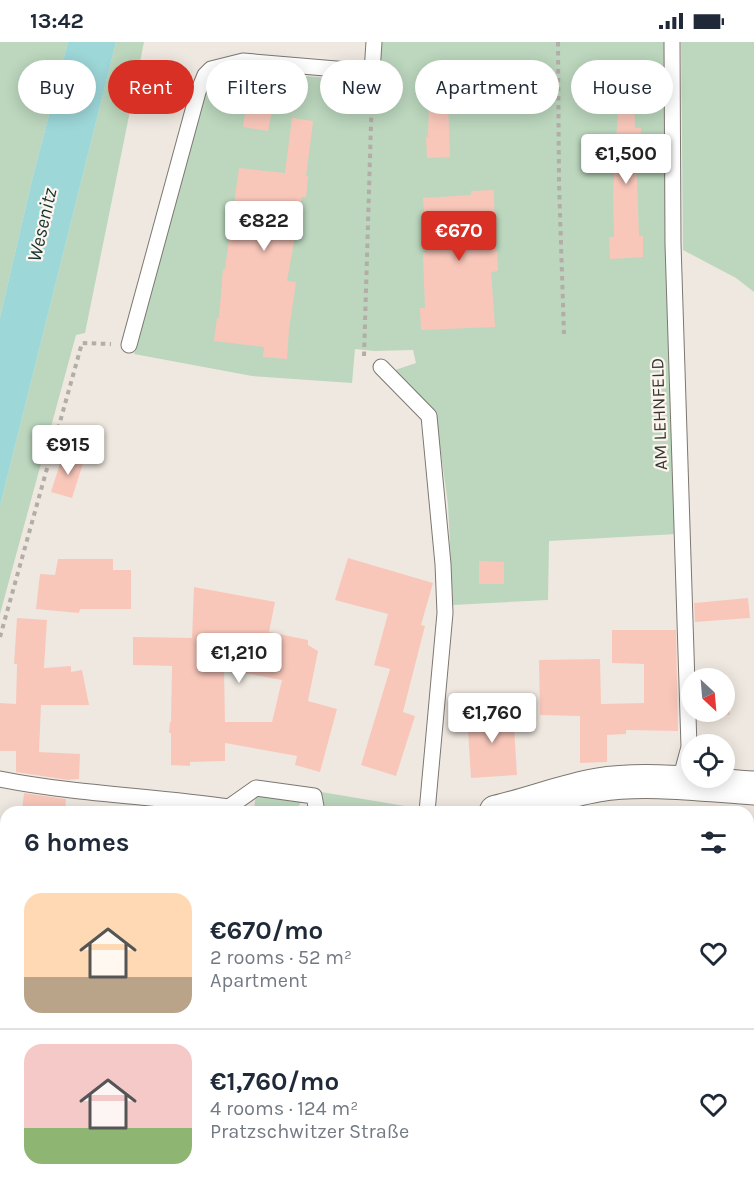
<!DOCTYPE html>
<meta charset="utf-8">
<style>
:root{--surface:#fff;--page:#f2f2f3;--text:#1f2937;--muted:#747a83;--line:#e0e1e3;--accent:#d93025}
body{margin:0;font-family:Karla,sans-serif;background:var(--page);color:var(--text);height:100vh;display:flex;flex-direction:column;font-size:22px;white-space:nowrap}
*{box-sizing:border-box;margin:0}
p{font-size:20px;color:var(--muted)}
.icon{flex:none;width:33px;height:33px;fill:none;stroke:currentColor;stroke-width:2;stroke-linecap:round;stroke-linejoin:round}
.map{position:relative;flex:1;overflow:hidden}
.drawer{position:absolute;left:0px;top:764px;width:754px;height:386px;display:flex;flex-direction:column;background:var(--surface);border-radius:18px 18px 0 0;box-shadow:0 3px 15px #0003}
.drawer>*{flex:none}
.guide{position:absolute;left:18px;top:18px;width:718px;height:54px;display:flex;gap:12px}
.needle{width:39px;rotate:154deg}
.fabs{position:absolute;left:681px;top:626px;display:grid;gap:12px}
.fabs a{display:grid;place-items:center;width:54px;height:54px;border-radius:50%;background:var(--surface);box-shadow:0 3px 15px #0003;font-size:30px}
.price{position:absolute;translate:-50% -51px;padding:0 14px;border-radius:6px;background:#fff;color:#222;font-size:20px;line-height:39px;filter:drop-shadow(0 2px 3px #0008)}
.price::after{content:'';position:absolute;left:50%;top:36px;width:18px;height:14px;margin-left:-9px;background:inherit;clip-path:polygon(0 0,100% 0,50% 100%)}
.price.current{background:var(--accent);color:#fff}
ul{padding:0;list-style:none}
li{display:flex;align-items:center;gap:18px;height:150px;padding:0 24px}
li+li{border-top:2px solid var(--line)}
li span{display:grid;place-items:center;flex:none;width:168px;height:120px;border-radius:18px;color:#555}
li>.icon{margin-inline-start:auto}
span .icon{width:72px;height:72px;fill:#fffc;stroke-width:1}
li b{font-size:26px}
h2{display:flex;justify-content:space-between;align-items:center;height:72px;padding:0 24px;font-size:26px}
.chip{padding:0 21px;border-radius:27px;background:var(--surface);box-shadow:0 3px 15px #0003;font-size:21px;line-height:54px}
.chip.current{background:var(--accent);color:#fff}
.status{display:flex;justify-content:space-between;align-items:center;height:42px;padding:0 30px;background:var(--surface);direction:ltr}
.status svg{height:16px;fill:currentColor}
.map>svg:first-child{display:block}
.green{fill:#bcd7be}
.water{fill:#9dd7d8}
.building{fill:#f9c7ba;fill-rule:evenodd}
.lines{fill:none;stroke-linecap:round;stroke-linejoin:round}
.service-casing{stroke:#7d7771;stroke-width:17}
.minor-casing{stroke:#7d7771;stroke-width:32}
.tertiary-casing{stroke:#7d7771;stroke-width:35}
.path{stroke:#b3ada7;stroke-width:4;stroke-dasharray:4.5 4.5;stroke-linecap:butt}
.service{stroke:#fff;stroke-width:15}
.minor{stroke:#fff;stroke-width:30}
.tertiary{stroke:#fff;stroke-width:33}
.labels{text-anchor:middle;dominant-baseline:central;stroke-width:4.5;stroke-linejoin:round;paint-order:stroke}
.street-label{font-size:18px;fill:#393633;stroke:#fcf5ee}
.water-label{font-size:20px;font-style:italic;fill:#153334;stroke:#fcf5ee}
</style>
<div class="status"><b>13:42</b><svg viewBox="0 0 49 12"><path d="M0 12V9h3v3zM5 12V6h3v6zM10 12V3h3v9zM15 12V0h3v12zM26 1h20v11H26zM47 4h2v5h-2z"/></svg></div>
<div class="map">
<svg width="754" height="1148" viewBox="0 0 754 1148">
<rect width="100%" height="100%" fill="#efe8e0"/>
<path class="green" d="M0,0H68L32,138L0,276Z
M116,0H144L85,291L76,293L0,572V464Z
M381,0H664L666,198L677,492L549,499L548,558L453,563L448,462L435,369L395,328L416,321L413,308L374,309L355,307L352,341L252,334L134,312L208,43L217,34L240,29L378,40Z
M681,0H754V250L736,236L683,208Z
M321,750L411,765L377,770L326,769Z
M256,752L301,760L296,769H256L254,767Z"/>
<path class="water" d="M68,0H116L0,464V276L32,138Z"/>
<path class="building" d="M430,21H446L447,33H453L452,58H448L450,115L427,116L426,95H428Z
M476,30L502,31L501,52L476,51Z
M619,53L634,54L635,86H641L640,111H636L639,194H643V215L610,217L609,195H614L613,150Z
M246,64L272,68L268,89L243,85Z
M292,76L313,79L306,134H308L306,155H302L287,239L296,240L289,287L287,317L263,315L264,305L214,299L217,276H219L223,227H225L239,126L285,131Z
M494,148L495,209H497L498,229L491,230L495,285L421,288L420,266H425L423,211L427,210L423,156L471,153V149Z
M63,412L84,418L72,456L51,450Z
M348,516L433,541L421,583L425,584L403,670L415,674L396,734L361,723L390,627L374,623L388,572L335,558Z
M58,517H113V528H131V567H80L79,571L36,567L40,532L55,533Z
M479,519L504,520V542H479Z
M194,545L275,560L269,590L308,598V603L318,609L308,659L337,667L320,730L295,723L297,714L225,701V719L190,720V724L171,723V691H169L170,680H171L172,624L133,623V595L192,596ZM224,627L282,638L272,680H225Z
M748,556L750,576L695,580L694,561Z
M17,576L47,578L44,626L71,624V630L82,628L89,663H41L39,710L80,712L79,737L68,738L16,730V709H0V661L16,662L17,622H14Z
M612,588H676L678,689L626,688V692L607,693V720L580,721V674L540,673L539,618L600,617L601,662L644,661V622L612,621Z
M723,636H728L730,673L698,674V669H724V636Z
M513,669L517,733L471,736L467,672Z
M24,751L66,757L65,770H22Z"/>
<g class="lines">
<defs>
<path id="service" d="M672,0L673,202L689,705L679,742
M129,303L198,50L205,33L211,27L243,19L372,30L374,0
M381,325L429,374L443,522L445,571L427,770
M0,737C76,752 153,754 229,765L234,770
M229,765L256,746L314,754L317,770
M111,1143L113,1148
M135,1143L139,1148"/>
<path id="minor" d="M500,1148V1143
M641,1148V1143"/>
<path id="tertiary" d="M496,770C531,762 563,749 598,743C645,735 706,743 754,746
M0,1139L6,1134"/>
</defs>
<use href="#service" class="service-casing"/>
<use href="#minor" class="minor-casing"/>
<use href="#tertiary" class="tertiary-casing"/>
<path class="path" d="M558,0L559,141L564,292
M364,314L372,49
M0,595L82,301L111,302"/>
<use href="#service" class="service"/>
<use href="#minor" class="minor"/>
<use href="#tertiary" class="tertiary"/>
</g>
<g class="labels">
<g class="street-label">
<text transform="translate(659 372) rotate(-92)">AM LEHNFELD</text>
</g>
<g class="water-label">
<text transform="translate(42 183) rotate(-77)">Wesenitz</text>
</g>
</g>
</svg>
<div class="fabs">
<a><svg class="needle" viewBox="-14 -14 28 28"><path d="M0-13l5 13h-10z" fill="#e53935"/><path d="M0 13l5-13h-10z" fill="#747a83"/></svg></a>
<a><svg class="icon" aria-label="locate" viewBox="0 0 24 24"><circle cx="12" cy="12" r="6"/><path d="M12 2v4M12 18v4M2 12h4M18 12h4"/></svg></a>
</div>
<b class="price" style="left:626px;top:143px">€1,500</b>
<b class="price" style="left:264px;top:210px">€822</b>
<b class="price current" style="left:459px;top:220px">€670</b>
<b class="price" style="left:68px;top:434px">€915</b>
<b class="price" style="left:239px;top:642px">€1,210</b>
<b class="price" style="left:492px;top:702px">€1,760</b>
<div class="guide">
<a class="chip">Buy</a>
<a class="chip current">Rent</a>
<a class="chip">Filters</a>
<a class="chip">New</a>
<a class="chip">Apartment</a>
<a class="chip">House</a>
</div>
<section class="drawer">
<h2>6 homes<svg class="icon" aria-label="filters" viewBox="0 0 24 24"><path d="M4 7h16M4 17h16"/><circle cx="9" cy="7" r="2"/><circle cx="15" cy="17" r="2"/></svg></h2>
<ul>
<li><span style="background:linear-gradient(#ffd9b3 70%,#b9a48a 0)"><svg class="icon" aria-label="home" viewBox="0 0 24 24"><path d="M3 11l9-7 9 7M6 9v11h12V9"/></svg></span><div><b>€670/mo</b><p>2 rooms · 52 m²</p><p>Apartment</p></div><svg class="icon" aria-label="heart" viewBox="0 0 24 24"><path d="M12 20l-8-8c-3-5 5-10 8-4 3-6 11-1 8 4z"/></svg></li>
<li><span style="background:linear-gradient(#f6c9c9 70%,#8fb573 0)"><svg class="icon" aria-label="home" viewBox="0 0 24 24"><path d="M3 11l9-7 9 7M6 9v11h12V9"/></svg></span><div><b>€1,760/mo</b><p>4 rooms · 124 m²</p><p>Pratzschwitzer Straße</p></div><svg class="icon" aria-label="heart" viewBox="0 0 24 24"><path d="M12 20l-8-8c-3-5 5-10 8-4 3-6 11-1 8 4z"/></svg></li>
</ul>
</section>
</div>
